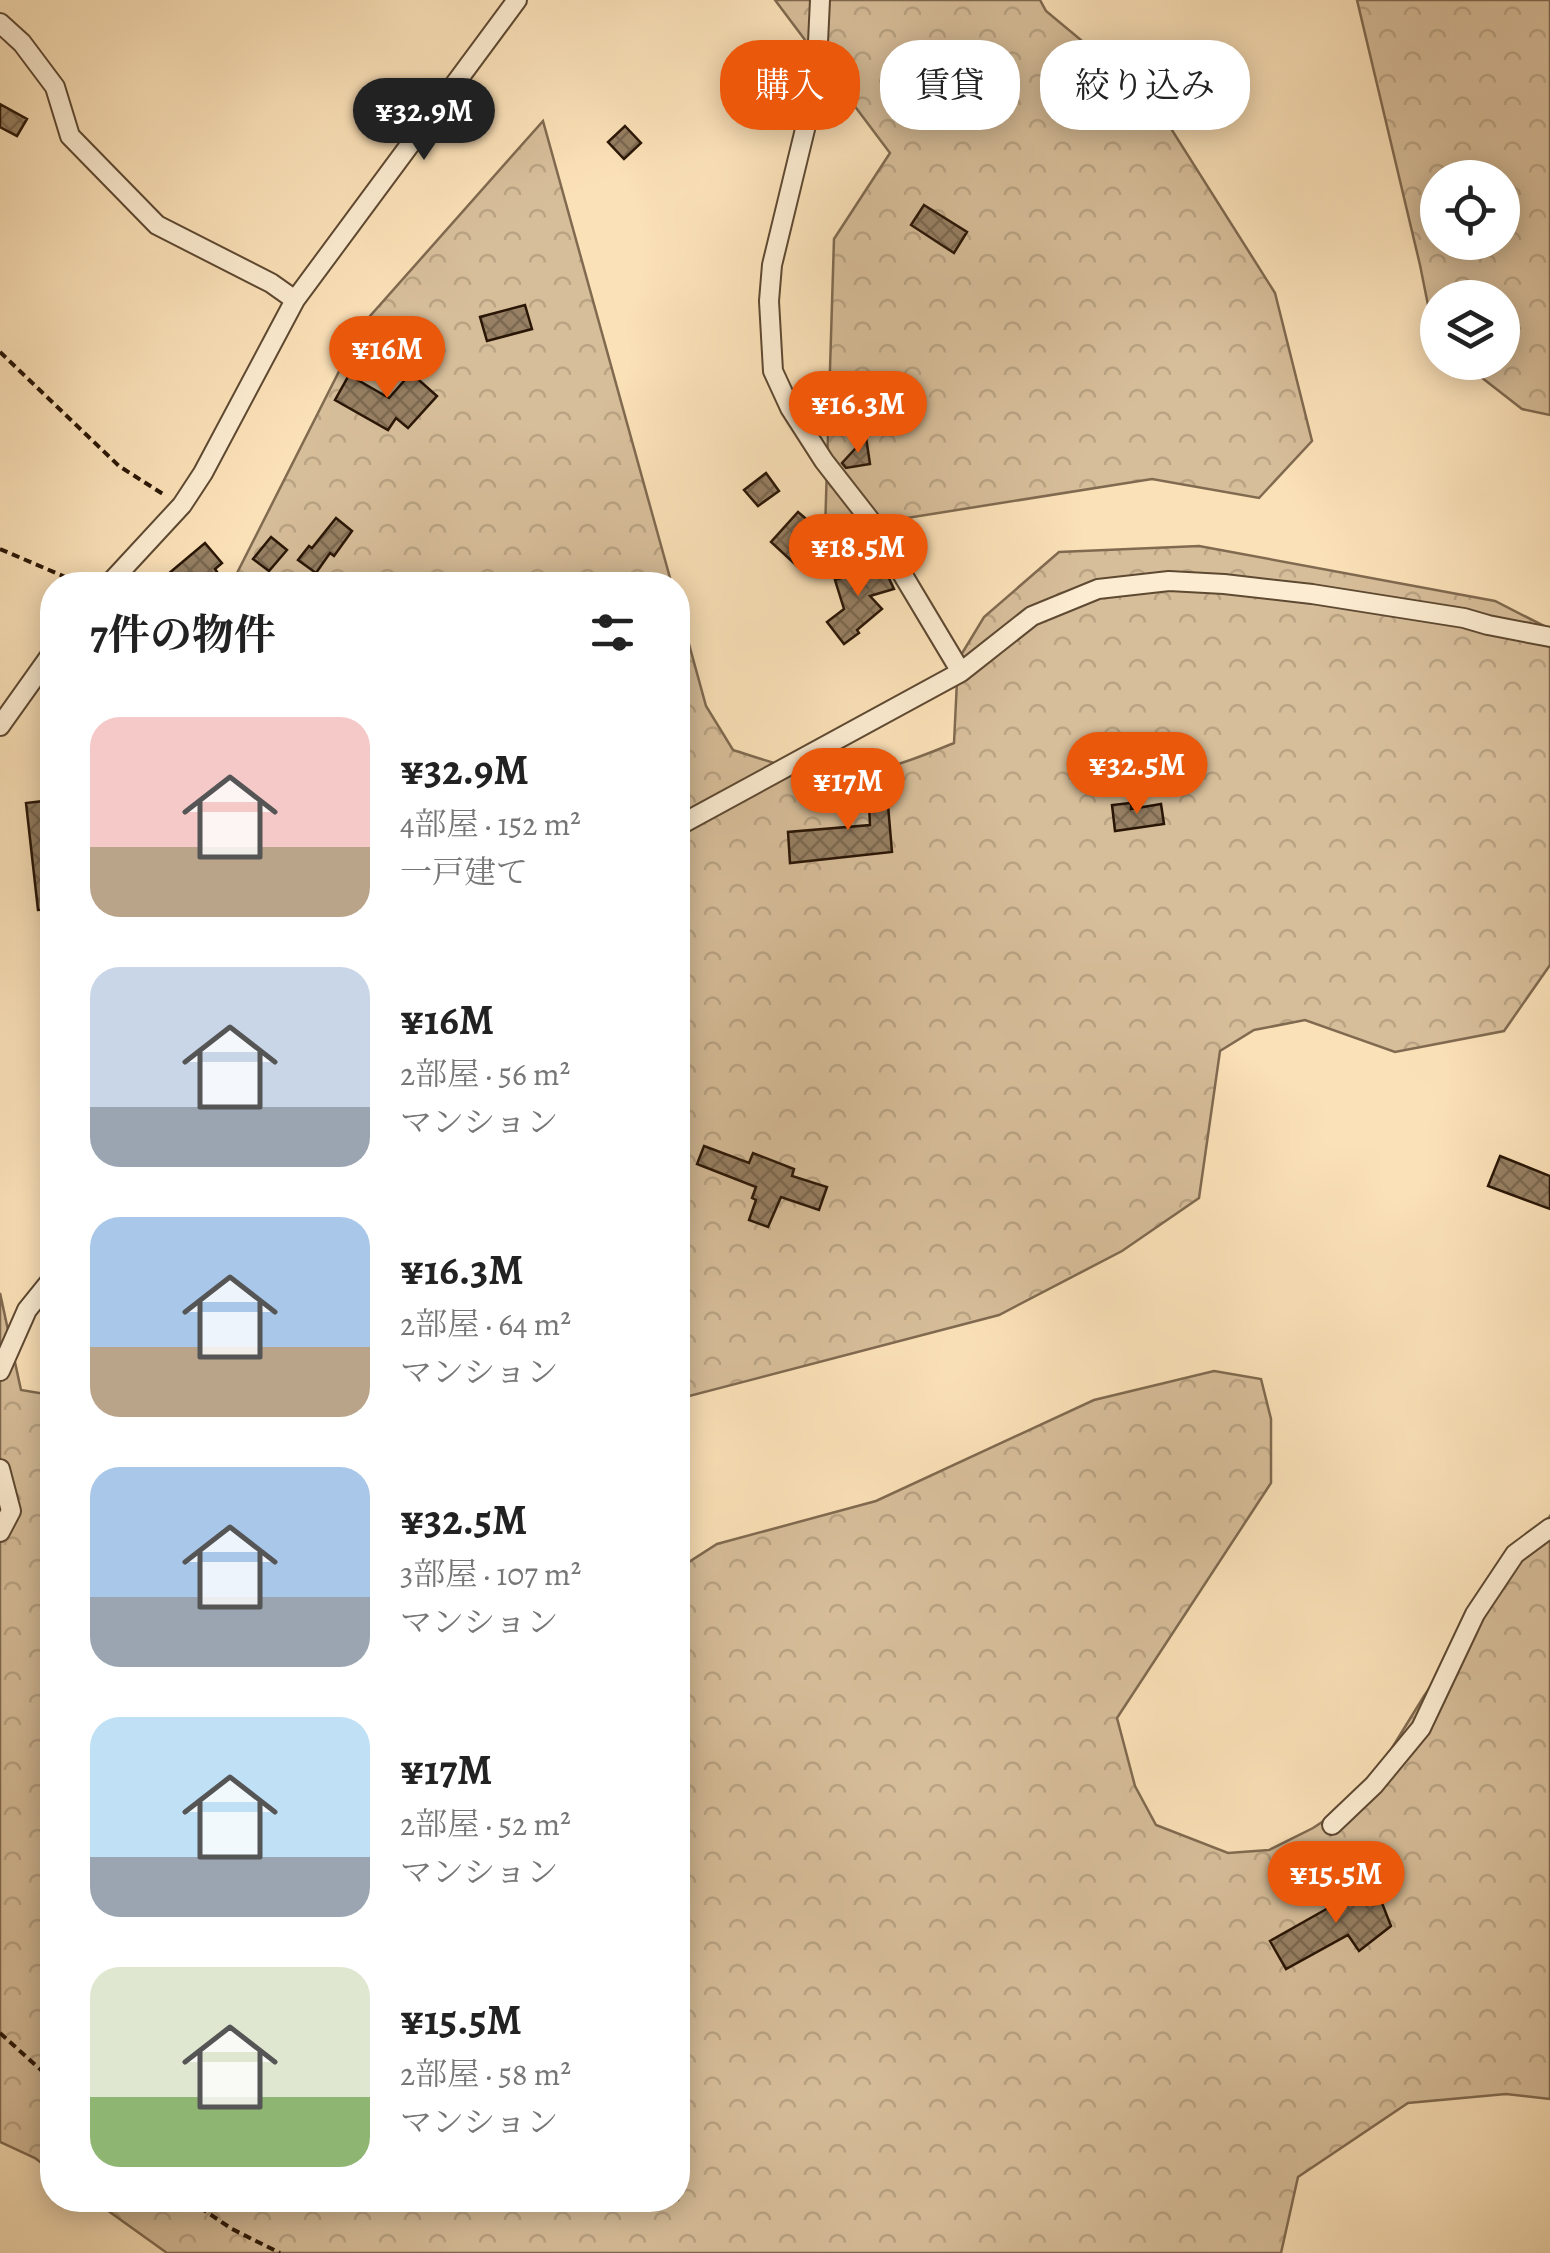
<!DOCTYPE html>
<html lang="ja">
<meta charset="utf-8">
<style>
:root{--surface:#fff;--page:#f6f6f6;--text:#222;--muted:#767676;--accent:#ea580c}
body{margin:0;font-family:Alegreya,"Noto Serif JP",serif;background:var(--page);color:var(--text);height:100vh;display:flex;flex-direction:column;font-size:38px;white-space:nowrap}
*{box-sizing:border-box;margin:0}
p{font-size:32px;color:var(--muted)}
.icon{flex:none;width:55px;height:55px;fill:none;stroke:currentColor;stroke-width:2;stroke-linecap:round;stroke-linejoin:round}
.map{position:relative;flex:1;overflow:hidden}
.panel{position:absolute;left:40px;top:572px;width:650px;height:1640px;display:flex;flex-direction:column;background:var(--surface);border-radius:40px;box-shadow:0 5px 25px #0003}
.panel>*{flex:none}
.top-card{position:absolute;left:720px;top:40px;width:680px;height:90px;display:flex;gap:20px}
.fabs{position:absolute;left:1420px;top:160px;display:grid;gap:20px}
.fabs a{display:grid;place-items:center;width:100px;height:100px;border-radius:50%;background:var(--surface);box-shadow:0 5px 25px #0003;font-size:50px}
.price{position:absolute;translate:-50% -85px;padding:0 22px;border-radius:35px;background:var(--accent);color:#fff;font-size:32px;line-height:65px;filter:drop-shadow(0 2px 5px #0008)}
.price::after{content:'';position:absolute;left:50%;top:60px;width:30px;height:22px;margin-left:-15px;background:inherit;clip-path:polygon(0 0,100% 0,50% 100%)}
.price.current{background:#222;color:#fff}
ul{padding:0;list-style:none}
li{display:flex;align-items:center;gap:30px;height:250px;padding:0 50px}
li span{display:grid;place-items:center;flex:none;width:280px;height:200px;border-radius:30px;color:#555}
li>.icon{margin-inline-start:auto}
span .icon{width:120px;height:120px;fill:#fffc;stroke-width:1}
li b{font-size:42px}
h2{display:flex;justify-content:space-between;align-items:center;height:120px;padding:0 50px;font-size:42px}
.pill{padding:0 35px;border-radius:40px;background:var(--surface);box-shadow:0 5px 25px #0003;font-size:35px;line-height:90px}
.pill.current{background:var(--accent);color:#fff}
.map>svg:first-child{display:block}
.forest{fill:url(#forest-crowns);stroke:#806a50;stroke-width:2.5;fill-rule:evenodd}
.building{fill:url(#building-cross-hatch);stroke:#2a1606;stroke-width:2.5}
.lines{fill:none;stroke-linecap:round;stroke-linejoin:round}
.street-casing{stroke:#5e4932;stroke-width:22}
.path{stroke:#2a1606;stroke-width:4;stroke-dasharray:8 5;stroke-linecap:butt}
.street{stroke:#fcecd1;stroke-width:18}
</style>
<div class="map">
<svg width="1550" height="2253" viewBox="0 0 1550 2253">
<defs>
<pattern id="forest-crowns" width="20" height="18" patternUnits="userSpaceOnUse" patternTransform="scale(2.5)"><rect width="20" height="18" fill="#d7be9a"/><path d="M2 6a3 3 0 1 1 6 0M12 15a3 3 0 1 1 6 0" fill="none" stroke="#b9a383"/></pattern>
<pattern id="building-cross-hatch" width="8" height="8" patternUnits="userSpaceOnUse" patternTransform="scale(2.5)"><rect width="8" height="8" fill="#978063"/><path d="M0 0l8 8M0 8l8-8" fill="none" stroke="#7b6850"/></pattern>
</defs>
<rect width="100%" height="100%" fill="#fbe1b8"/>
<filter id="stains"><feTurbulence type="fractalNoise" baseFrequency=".002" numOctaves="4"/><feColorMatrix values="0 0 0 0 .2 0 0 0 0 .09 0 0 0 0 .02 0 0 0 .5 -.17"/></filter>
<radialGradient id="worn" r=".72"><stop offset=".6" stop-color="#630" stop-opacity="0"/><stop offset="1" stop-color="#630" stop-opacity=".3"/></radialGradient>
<path class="forest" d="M775,0H1040L1046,11L1153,100L1275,293L1312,441L1259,498L1152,479L825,531L834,239L890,153Z
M1357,0H1550V415L1522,409L1463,363L1502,362V298H1438L1437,342L1435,340L1420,265ZM1438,178H1502V242H1438Z
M543,121L672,585H231L363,324Z
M1199,546L1495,601L1550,629V965L1504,1031L1395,1052L1305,1020L1254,1030L1220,1051L1199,1198L1122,1251L999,1315L678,1399V604L706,706L733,750C758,758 784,767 809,772C861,782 908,762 954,743L958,660L984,617L1059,552Z
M0,1293L21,1390L45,1394L52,1392V2171L35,2158L0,2142Z
M1214,1371L1261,1379L1271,1419V1483L1117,1718L1135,1786L1156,1825L1228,1853L1269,1850L1313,1828L1363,1795L1424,1696L1550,1516V2099L1506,2094L1408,2103L1298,2177L1281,2253H167L93,2200H678V1569L717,1544L876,1501L1094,1400Z"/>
<path class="building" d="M0,104L27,119L17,136L0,127Z
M625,126L641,143L624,159L608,142Z
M924,205L967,232L954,253L911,225Z
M525,305L532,329L487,341L480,317Z
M411,373L437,396L408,428L396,418L388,430L335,400L349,375L389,398Z
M849,394L853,418L816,425L810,401Z
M866,437L870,464L846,468L842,463Z
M766,473L779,491L758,506L744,490Z
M798,512L825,535L797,566L771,542Z
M336,518L352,531L334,556L330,553L316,573L298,560L309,546L312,548Z
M271,537L287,550L269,571L253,559Z
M205,543L222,563L215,569L226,585H155Z
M865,560L869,572L884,568L894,589L870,596L882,609L857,630L859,633L844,644L827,622L844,609L835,580L850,575L848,565Z
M889,780L891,805H888L892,852L790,863L788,832L870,825L868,781Z
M52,800V909L38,910L26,803Z
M1131,803V809L1161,804L1164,824L1115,831L1112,805Z
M704,1146L749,1163L753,1153L794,1169L792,1176L827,1187L819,1210L781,1197L768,1227L749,1220L756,1200L752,1198L756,1187L697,1164Z
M1500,1156L1550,1176V1209L1488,1186Z
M1373,1880L1391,1926L1359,1951L1348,1935L1286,1969L1270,1941L1330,1907L1326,1902Z"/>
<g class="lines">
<defs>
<path id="street" d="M820,0L816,84L772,265L769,301L773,371L790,408L824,461L870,520L961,672
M0,23L22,43L55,87L70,136L157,225L271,283L295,300
M108,585L182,505L203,473L295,300L517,0
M0,726L52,653
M678,826L961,672L1032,616L1098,589L1169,581L1224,584L1312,594L1464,618L1488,625L1550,637
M0,1371L27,1310L52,1279
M0,1469L11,1511L0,1532
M1332,1825L1374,1785L1421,1728L1475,1614L1515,1554L1550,1528"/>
</defs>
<use href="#street" class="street-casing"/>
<path class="path" d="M0,352L119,466L166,496
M0,549L84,585
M0,2033L52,2080
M189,2200L232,2229L280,2253"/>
<use href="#street" class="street"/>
</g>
<rect width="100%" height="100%" filter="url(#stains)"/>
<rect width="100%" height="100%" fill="url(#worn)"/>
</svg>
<div class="fabs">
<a><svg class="icon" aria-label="locate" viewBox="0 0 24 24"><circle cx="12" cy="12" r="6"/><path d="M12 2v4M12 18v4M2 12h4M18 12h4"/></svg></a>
<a><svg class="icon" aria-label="layers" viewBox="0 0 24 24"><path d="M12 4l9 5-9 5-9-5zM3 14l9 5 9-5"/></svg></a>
</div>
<b class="price current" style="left:424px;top:163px">¥32.9M</b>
<b class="price" style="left:387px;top:401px">¥16M</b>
<b class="price" style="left:858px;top:456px">¥16.3M</b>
<b class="price" style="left:858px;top:599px">¥18.5M</b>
<b class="price" style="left:1137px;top:817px">¥32.5M</b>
<b class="price" style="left:848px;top:833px">¥17M</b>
<b class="price" style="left:1336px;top:1926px">¥15.5M</b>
<div class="top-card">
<a class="pill current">購入</a>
<a class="pill">賃貸</a>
<a class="pill">絞り込み</a>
</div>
<section class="panel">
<h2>7件の物件<svg class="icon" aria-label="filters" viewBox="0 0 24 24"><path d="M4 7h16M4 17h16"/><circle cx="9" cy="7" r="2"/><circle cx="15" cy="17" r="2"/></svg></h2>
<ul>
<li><span style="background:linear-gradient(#f6c9c9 65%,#b9a48a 0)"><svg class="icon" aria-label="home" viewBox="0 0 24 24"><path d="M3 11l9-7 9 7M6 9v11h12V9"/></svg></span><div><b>¥32.9M</b><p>4部屋 · 152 m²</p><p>一戸建て</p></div></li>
<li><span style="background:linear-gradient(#c9d6e8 70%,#9aa5b1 0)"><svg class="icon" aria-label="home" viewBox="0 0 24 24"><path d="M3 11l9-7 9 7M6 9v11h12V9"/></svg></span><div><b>¥16M</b><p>2部屋 · 56 m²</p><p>マンション</p></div></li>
<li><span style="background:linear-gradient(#a9c7e8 65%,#b9a48a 0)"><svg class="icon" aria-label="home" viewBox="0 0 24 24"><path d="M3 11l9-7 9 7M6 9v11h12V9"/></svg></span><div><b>¥16.3M</b><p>2部屋 · 64 m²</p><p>マンション</p></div></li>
<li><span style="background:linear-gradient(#a9c7e8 65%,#9aa5b1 0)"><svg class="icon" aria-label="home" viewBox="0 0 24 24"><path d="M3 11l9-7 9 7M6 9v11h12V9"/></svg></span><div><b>¥32.5M</b><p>3部屋 · 107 m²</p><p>マンション</p></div></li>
<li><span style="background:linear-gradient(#bfe0f5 70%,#9aa5b1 0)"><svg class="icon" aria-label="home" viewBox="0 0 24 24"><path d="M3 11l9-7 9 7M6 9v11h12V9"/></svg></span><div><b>¥17M</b><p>2部屋 · 52 m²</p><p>マンション</p></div></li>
<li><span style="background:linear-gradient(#dfe7d0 65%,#8fb573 0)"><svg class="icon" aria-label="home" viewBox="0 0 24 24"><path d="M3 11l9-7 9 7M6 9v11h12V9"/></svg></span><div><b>¥15.5M</b><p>2部屋 · 58 m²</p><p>マンション</p></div></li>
</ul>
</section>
</div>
